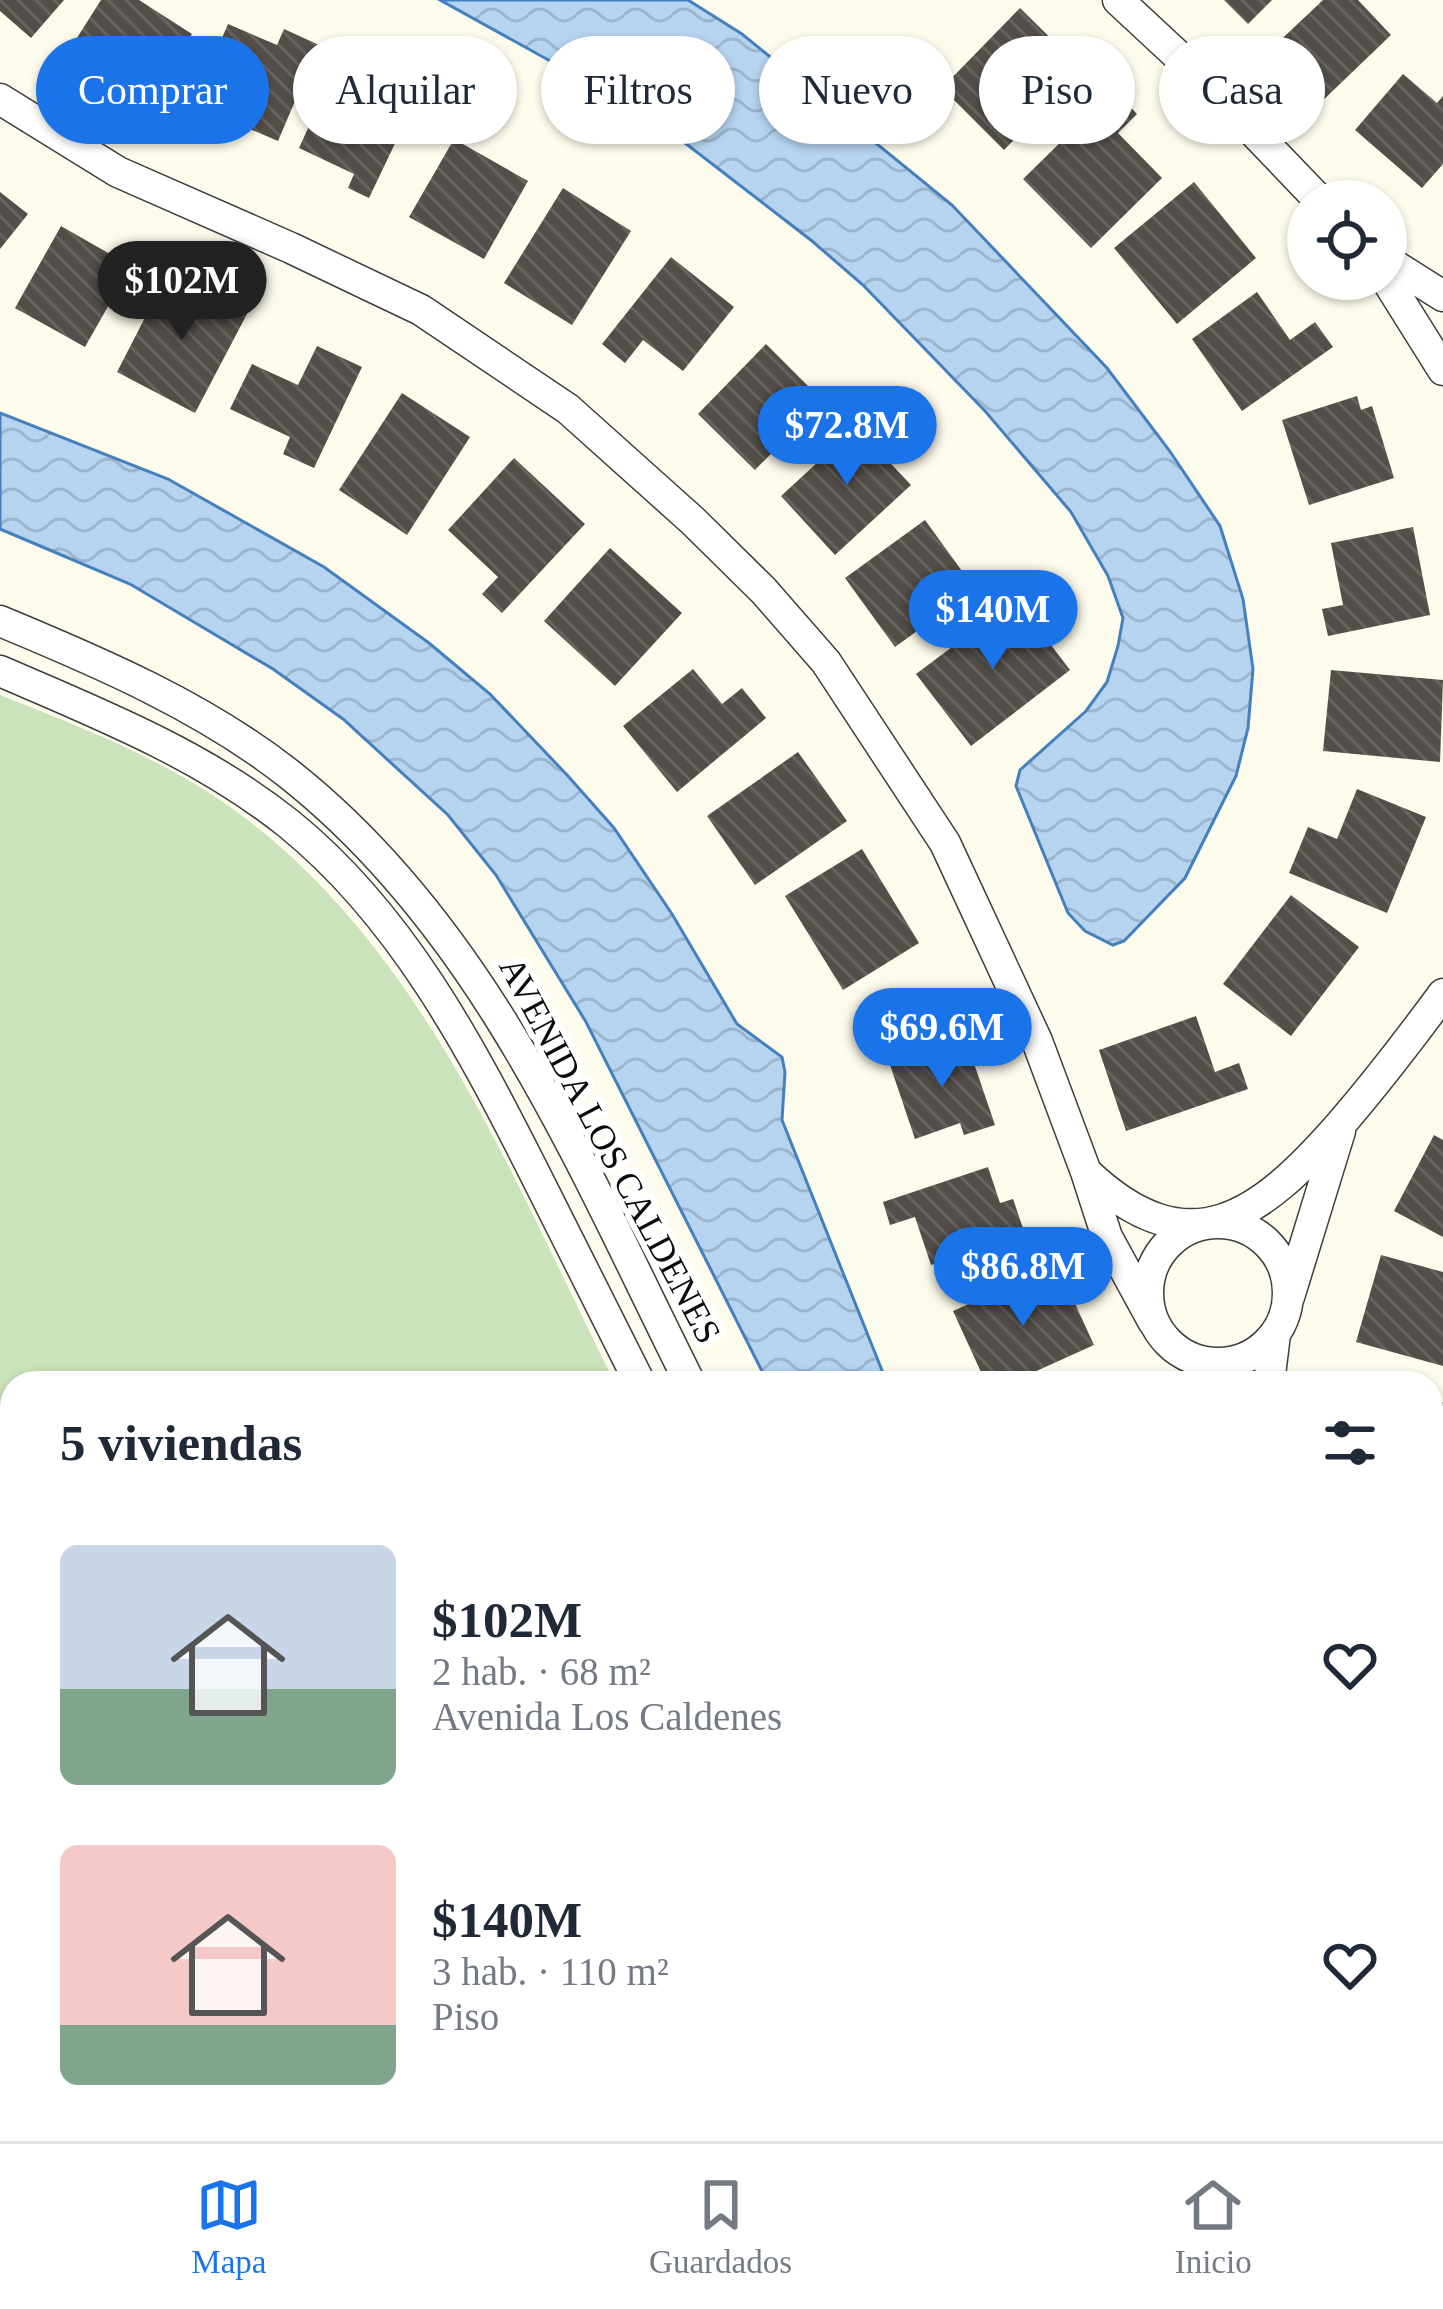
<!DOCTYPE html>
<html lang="es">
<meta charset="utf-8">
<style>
:root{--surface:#fff;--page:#f6f6f7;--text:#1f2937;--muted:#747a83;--line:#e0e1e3;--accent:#1a73e8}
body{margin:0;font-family:Georgia,serif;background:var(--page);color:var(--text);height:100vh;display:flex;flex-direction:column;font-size:45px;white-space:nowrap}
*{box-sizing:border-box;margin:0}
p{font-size:39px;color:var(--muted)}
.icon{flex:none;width:66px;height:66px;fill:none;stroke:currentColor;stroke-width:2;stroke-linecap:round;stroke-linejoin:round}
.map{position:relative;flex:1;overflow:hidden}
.sheet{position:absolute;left:0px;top:1371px;width:1443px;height:771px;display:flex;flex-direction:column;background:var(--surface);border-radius:36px 36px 0 0;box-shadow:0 3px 9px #0004}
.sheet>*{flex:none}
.guide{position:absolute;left:36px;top:36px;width:1371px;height:108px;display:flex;gap:24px}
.buttons{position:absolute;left:1287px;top:180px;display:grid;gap:24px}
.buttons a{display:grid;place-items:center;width:120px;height:120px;border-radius:50%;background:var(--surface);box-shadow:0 3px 9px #0004;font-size:60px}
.price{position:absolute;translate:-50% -102px;padding:0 27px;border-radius:42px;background:var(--accent);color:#fff;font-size:39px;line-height:78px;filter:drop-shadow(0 3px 6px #0008)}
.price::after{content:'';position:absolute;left:50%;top:72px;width:36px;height:27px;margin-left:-18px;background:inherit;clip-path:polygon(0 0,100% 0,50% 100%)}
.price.selected{background:#222;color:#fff}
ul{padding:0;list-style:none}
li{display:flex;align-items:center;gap:36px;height:300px;padding:0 60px}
li span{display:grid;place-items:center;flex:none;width:336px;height:240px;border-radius:18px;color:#555}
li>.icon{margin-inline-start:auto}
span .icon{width:144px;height:144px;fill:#fffc;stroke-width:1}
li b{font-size:51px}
h2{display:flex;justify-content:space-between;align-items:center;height:144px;padding:0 60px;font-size:51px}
.chip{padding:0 42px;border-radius:54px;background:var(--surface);box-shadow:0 3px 9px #0004;font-size:42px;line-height:108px}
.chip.selected{background:var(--accent);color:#fff}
.dock{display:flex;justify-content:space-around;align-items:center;height:168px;border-top:3px solid var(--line);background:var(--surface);font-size:33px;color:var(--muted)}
.dock a{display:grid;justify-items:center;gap:6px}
.dock .selected{color:var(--accent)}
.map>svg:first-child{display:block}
.grass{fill:#cae3ba}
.water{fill:url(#water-waves);stroke:#4580be;stroke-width:3}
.building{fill:url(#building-back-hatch)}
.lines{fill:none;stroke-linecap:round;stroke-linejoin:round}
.minor-casing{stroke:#3e3e3e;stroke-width:33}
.minor{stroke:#fff;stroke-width:30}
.labels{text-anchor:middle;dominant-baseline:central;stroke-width:12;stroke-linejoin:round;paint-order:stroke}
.street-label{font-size:36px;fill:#0b0b0b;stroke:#fff}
</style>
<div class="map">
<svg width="1443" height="2141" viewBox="0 0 1443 2141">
<defs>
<pattern id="water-waves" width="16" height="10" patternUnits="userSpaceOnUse" patternTransform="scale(3)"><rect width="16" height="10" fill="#b6d3ef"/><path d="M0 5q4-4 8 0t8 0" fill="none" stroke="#9bb4cc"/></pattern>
<pattern id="building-back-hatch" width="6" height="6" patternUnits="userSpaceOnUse" patternTransform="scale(3)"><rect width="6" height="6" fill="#534e49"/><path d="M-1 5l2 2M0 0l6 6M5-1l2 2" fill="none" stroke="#67635f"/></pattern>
</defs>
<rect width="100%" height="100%" fill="#fdfcec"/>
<path class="grass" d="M0,695C73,724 147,752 214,796C418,931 509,1173 615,1383H12V2130H1074L1085,2141H0Z"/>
<path class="water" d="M440,0H688L742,34L952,205L1107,368L1169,450L1220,526L1243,599L1253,669L1248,728L1236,776L1185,878L1124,941L1113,945L1085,931L1068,913L1016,786L1020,770L1086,711L1107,682L1118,646L1123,618L1108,576L1071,512L985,411L863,285L812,241L685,143L608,93Z
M0,413L168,479L324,567L429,643L490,694L568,776L614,828L672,914L737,1024L782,1057L785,1072L782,1120L887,1383H768L586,1022L496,875L448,815L343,719L273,669L130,584L0,529Z
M1432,1730L1443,1732V1908L1431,1927Z"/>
<path class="building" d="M0,0H64L31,38L0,11Z
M101,0H139L192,34L149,103L68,52Z
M1224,0H1272L1248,24Z
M1323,0H1358L1391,35L1318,105L1268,52Z
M1020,8L1083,70L1004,150L942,88Z
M228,24L277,45L284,29L319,45L278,141L193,105Z
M1403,74L1437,103L1443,96V164L1422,188L1355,130Z
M395,77L421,89L369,198L348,188L354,174L299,148L330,80L365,97L373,80L390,88Z
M1114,90L1137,114L1118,133L1162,178L1091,248L1023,179Z
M454,139L528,181L484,259L409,217Z
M1194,182L1256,258L1177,324L1114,248Z
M563,188L631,231L572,325L504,283Z
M0,192L28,214L0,249Z
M61,226L131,266L85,347L15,308Z
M671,257L734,307L683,371L643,340L625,363L602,344Z
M168,273L247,314L195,413L117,372Z
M1257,292L1290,340L1315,322L1333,347L1242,411L1192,339Z
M766,344L823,401L755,470L698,414Z
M317,346L362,367L314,468L283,454L290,437L230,409L252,364L298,385Z
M402,393L470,437L407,535L339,490Z
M1357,396L1361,410L1372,406L1394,478L1309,505L1282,420Z
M869,415L887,435L875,447L911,485L835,555L781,496Z
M514,458L585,524L502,613L482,594L498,577L448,530Z
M925,520L975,589L895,647L845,578Z
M1413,527L1430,615L1328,636L1322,609L1343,605L1331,543Z
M610,548L682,613L615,686L544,621Z
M1016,599L1070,670L971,746L916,674Z
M693,669L722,704L742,688L766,718L677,792L623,726Z
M1331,670L1443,680L1440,762L1323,751Z
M798,752L847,821L755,885L707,816Z
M1357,789L1426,817L1387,913L1289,873L1308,827L1337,839Z
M862,849L919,943L843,990L785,896Z
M1291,895L1359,947L1291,1036L1223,984Z
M1196,1016L1215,1072L1239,1063L1248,1089L1126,1131L1099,1050Z
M965,1037L995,1125L964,1135L960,1123L915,1139L889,1062Z
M1434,1135L1443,1140V1237L1394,1211Z
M988,1167L1000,1203L1013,1199L1025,1234L931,1265L915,1217L890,1225L883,1202Z
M1381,1255L1443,1272V1366L1356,1342Z
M1040,1272L1048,1290L1065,1282L1094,1345L1010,1383H986L953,1311Z
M1431,1400L1443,1402V1506L1438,1529L1431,1528Z"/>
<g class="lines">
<defs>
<path id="minor" d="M1118,0L1204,80L1320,201
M0,99L118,172L291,248L421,310L568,409L693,521L764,591L826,662L945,843L1037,1041L1086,1172
M1386,260L1443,296
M1386,279L1443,370
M0,621C99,662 204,707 289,774C485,929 581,1165 690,1383
M0,671C100,714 203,755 289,824C401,915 470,1045 534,1172C569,1242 605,1313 640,1383
M1148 1293a70 70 0 1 1 140 0a70 70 0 1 1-140 0Z
M1289,1297L1340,1131
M1153,1321L1107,1237L1086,1172C1190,1271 1261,1215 1340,1125C1376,1083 1410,1039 1443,994
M1269,1383L1275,1334
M1431,1647L1443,1657
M1431,2084L1443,2066
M1101,2130L1112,2141
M1165,2130L1178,2141
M1385,2141L1397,2130"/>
</defs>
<use href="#minor" class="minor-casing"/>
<use href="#minor" class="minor"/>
</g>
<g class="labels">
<g class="street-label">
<text transform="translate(610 1150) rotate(62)">AVENIDA LOS CALDENES</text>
</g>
</g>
</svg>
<div class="buttons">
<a><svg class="icon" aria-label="locate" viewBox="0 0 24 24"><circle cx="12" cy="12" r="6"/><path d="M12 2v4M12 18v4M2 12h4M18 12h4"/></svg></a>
</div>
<b class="price selected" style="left:182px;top:343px">$102M</b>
<b class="price" style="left:847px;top:488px">$72.8M</b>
<b class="price" style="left:993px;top:672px">$140M</b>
<b class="price" style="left:942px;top:1090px">$69.6M</b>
<b class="price" style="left:1023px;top:1329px">$86.8M</b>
<div class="guide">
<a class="chip selected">Comprar</a>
<a class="chip">Alquilar</a>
<a class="chip">Filtros</a>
<a class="chip">Nuevo</a>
<a class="chip">Piso</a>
<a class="chip">Casa</a>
</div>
<section class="sheet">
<h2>5 viviendas<svg class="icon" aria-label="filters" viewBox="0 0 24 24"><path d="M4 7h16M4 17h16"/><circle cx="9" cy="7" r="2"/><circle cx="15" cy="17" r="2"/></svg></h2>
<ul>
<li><span style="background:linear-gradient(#c9d6e8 60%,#7fa58c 0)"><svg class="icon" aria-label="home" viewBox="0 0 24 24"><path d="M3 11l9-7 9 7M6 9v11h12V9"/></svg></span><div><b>$102M</b><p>2 hab. · 68 m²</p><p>Avenida Los Caldenes</p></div><svg class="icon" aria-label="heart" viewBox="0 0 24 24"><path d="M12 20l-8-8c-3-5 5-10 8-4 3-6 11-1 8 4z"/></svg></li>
<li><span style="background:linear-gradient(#f6c9c9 75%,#7fa58c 0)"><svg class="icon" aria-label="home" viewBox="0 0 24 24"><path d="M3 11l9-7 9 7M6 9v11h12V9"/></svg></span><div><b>$140M</b><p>3 hab. · 110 m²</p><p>Piso</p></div><svg class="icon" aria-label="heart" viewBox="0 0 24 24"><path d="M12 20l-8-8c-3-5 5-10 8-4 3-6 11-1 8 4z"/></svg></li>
</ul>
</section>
</div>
<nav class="dock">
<a class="selected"><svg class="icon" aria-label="map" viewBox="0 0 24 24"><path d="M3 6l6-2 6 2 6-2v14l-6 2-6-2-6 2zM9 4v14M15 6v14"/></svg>Mapa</a>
<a><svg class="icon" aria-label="saved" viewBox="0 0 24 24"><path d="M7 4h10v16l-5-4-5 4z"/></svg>Guardados</a>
<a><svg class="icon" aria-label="home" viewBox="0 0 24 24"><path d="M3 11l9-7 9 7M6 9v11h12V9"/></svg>Inicio</a>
</nav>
